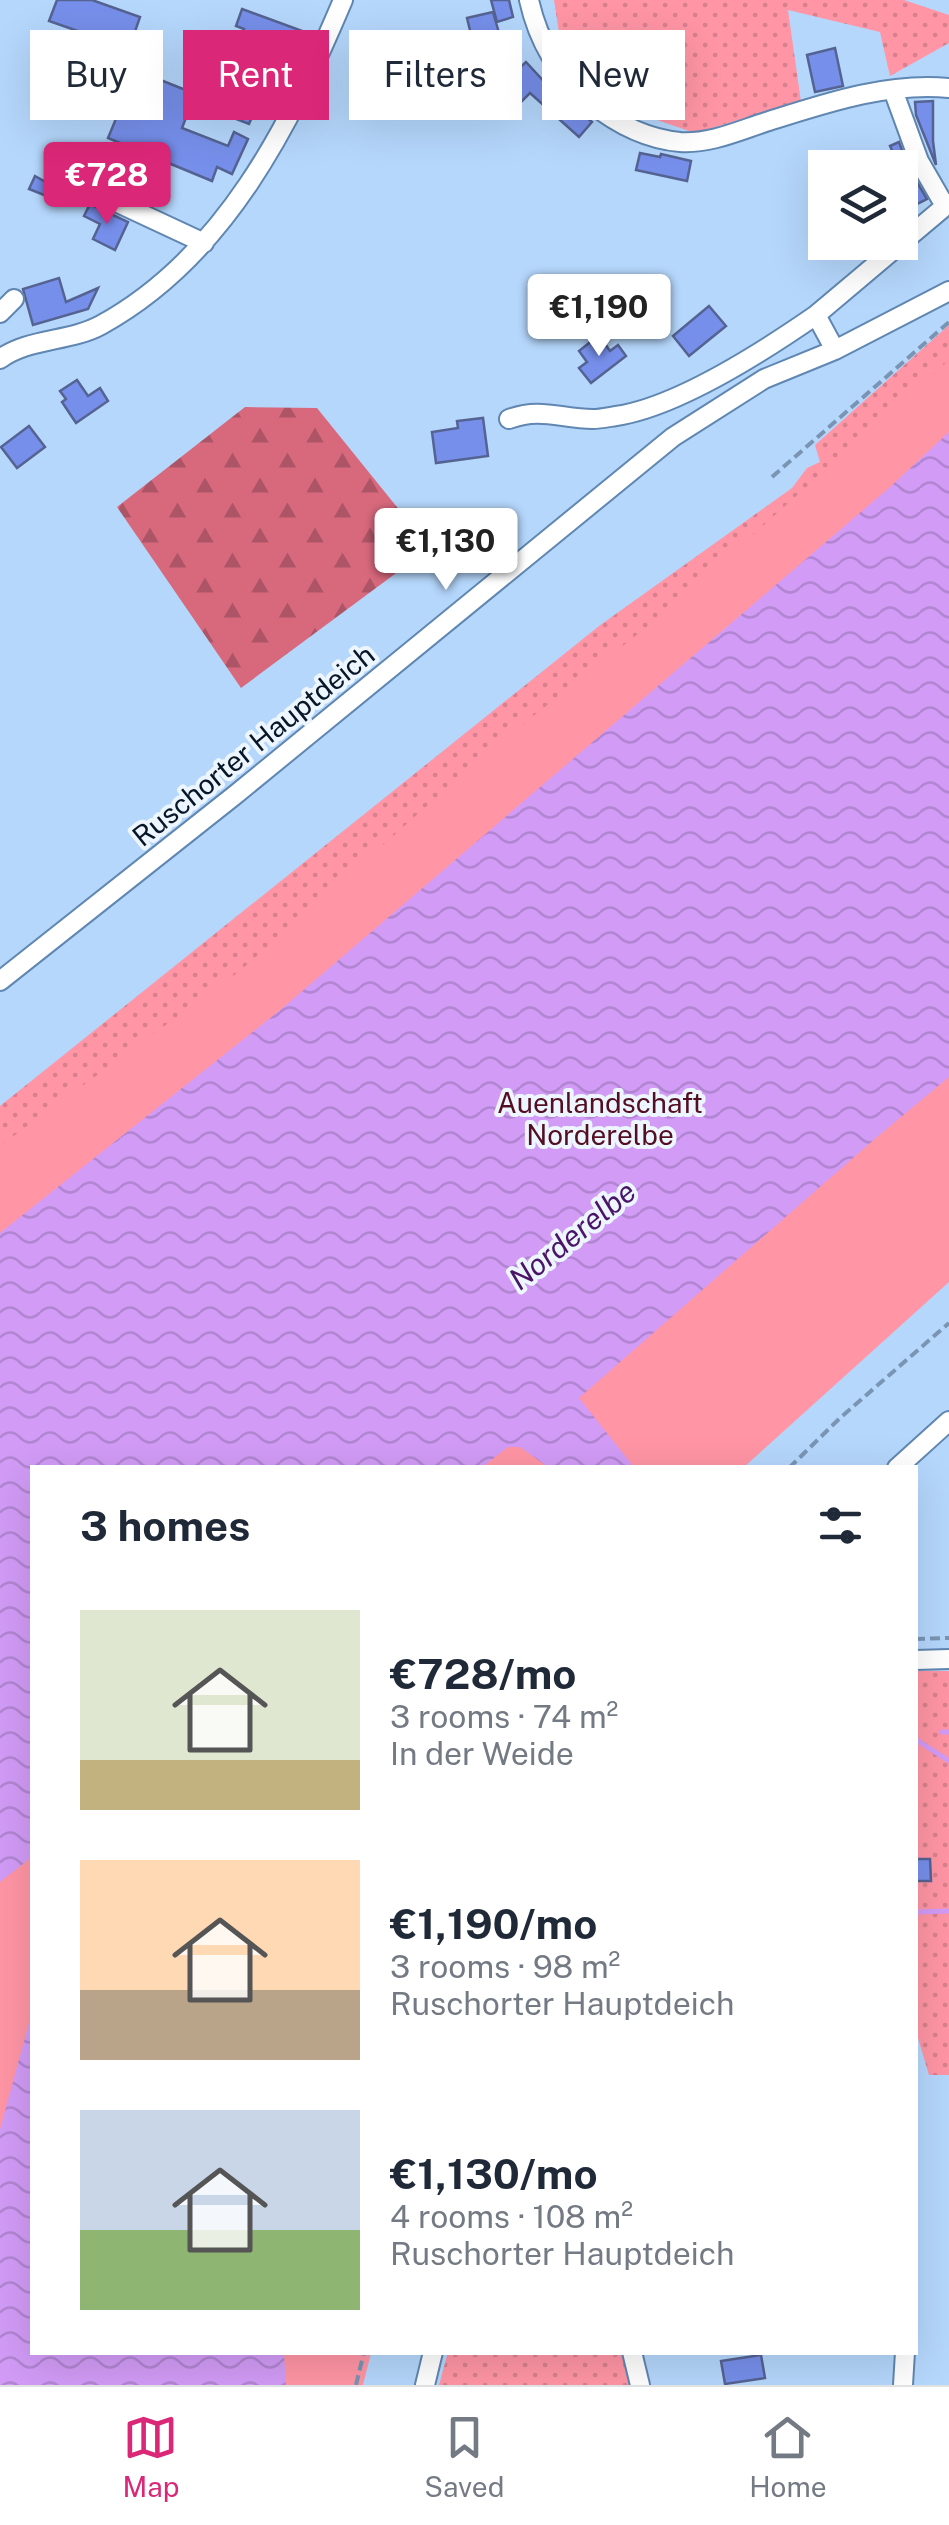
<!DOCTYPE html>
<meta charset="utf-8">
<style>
:root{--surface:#fff;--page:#f2f2f3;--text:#1f2937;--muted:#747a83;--line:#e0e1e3;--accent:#db2777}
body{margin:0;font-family:"Public Sans",sans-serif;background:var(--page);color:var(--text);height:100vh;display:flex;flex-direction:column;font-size:38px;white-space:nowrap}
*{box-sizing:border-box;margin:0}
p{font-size:32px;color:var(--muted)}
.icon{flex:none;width:55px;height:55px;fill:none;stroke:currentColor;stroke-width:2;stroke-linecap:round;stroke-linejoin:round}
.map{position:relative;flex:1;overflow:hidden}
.sheet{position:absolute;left:30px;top:1465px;width:888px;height:890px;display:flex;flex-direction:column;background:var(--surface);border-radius:0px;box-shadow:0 10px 40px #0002}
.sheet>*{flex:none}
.guide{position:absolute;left:30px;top:30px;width:890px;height:90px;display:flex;gap:20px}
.tools{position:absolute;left:808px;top:150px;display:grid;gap:20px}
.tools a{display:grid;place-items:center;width:110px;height:110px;border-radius:0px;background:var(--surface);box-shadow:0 10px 40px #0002;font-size:50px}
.price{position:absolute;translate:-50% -85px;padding:0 22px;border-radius:10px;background:#fff;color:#222;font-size:32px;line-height:65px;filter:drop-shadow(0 2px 5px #0008)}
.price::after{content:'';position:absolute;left:50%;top:60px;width:30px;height:22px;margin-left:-15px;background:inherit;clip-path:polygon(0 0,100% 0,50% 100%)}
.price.on{background:var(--accent);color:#fff}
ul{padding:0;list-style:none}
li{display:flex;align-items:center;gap:30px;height:250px;padding:0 50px}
li span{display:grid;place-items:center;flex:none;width:280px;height:200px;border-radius:0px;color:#555}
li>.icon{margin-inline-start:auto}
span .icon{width:120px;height:120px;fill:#fffc;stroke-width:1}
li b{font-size:42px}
h2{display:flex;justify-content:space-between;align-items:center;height:120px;padding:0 50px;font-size:42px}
.chip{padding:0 35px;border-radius:0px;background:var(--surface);box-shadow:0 10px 40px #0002;font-size:35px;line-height:90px}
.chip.on{background:var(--accent);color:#fff}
.dock{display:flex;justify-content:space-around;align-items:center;height:140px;border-top:2px solid var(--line);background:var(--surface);font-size:28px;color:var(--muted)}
.dock a{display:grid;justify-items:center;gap:5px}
.dock .on{color:var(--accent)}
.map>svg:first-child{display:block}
.grass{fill:url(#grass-dots)}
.forest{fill:url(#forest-firs)}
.green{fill:#ff95a5}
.water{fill:url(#water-waves)}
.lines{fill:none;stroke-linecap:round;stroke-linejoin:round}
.stream{stroke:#d19bf6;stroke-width:5}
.building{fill:#768fea;stroke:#556392;stroke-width:2.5}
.minor-casing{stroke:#6087b1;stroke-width:22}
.path{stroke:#7995b3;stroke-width:4;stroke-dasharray:10 5;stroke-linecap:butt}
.minor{stroke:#fff;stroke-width:18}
.labels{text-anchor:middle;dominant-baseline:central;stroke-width:8;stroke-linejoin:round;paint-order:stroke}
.street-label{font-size:28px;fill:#071626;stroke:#edf5ff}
.park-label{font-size:28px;fill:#540e21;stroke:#edf5ff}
.water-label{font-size:30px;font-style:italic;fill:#4a1566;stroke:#edf5ff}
</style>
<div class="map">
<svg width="949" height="2385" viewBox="0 0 949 2385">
<defs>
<pattern id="grass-dots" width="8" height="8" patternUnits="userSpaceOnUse" patternTransform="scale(2.5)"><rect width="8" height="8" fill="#ff95a5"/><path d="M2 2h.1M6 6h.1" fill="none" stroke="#d9808e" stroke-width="1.8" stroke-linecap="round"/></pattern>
<pattern id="forest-firs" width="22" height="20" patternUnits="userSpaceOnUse" patternTransform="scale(2.5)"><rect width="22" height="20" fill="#d8697d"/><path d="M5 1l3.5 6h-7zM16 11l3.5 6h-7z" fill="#ad5566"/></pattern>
<pattern id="water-waves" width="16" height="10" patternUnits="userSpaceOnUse" patternTransform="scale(2.5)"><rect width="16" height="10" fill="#d19bf6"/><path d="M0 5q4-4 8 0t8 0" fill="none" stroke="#b285d3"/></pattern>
</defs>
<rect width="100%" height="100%" fill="#b5d7fc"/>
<path class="grass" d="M554,0H904L949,15V43L890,76L880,32L788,10L801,102L695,133L631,111L560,39Z
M949,325V432L0,1233V1106L599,626L792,488L807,468L820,462L815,445Z
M915,1671H949V2075H929L915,2028Z
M448,2352L623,2353L631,2385H439Z"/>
<path class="forest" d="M245,407L317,408L430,548L241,688L117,507Z"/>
<path class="green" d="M949,360V1282L744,1467L32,1468V2352L371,2353L363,2385H0V1146L241,970L495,746L666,612Z"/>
<path class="water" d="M949,432V1077L877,1137L579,1398L634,1467H548L520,1447H508L481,1468H32V1857L0,1882V1233L279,1011L890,487Z
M32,2012V2352L284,2353L286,2385H0V2129Z"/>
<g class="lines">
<path class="stream" d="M942,1732H949
M915,1739L949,1761
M915,1912L949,1911"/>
</g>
<path class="building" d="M57,0H92L140,17L129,49L49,21Z
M491,0H509L513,17L497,22Z
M242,9L305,32L300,47L288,43L262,111L256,108L249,124L192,102L182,128L228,146L234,132L248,139L232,174L217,167L212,181L108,138L136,70L193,93L205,63L226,71L244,29L236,26Z
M493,12L501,40L474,47L467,18Z
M835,48L843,86L815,92L807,55Z
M526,62L563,102L565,99L592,122L579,137L530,93L522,101L504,82Z
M933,101V141L936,165L916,115L915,102Z
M899,142L908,167L927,199L917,204L890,146Z
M640,153L660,157L661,154L691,161L687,181L636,170Z
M35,176L58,189L54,199L29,189Z
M90,204L128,222L115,250L93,239L100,224L84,216Z
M59,278L66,302L98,288L88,309L33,325L23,289Z
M709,306L726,326L689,356L673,336Z
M599,335L610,351L618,345L626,356L591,383L579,368L587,362L579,351Z
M77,380L88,396L100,388L108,401L76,423L62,402L66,399L60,391Z
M483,418L488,456L436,463L432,432L458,428L457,421Z
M29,426L45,447L17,468L1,447Z
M915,1859H930L931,1881H915Z
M761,2355L765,2378L725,2384L721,2361Z"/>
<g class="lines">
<defs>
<path id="minor" d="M529,0C538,41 559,76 591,103C617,124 646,139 680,142C711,144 740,130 769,121C826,103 888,82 949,88
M893,90L919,161L945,206
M56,174L204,243
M0,313L14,299
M835,350L816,315L949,203
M0,359C28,338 70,342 101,325C225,257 290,125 343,0
M509,419C541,407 561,419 593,419C600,419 609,417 616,416C677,407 764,351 816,315
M0,981L235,795L673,437L764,379L835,350L949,291
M897,1468L949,1421
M915,1660L949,1659
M632,2352L640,2385
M425,2385L433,2352
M903,2385L905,2352"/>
</defs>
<use href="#minor" class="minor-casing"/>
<path class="path" d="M772,477L949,322
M789,1468L840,1418L949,1323
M915,1639L949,1638
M356,2385L364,2352"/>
<use href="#minor" class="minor"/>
</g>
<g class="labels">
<g class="street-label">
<text transform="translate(253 745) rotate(-39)">Ruschorter Hauptdeich</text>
</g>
<g class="park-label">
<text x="600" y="1102">Auenlandschaft<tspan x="600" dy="32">Norderelbe</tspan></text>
</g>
<g class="water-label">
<text transform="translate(572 1235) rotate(-39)">Norderelbe</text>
</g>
</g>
</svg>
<div class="tools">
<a><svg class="icon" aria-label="layers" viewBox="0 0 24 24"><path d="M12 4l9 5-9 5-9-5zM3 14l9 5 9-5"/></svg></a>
</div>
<b class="price on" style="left:107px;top:227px">€728</b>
<b class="price" style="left:599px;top:359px">€1,190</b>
<b class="price" style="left:446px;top:593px">€1,130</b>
<div class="guide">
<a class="chip">Buy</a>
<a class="chip on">Rent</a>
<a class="chip">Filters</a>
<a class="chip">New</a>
</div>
<section class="sheet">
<h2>3 homes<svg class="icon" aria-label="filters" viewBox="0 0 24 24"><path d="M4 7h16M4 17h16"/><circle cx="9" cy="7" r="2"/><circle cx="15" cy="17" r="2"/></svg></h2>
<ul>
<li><span style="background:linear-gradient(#dfe7d0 75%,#c2b280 0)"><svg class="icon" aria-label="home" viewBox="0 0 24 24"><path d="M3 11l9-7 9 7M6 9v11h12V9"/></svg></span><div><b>€728/mo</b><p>3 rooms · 74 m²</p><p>In der Weide</p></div></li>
<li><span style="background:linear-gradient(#ffd9b3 65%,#b9a48a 0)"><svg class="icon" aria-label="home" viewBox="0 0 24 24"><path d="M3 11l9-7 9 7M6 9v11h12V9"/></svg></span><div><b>€1,190/mo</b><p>3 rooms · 98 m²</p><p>Ruschorter Hauptdeich</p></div></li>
<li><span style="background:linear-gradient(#c9d6e8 60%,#8fb573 0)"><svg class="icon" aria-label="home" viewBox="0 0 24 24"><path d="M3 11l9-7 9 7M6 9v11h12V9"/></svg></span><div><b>€1,130/mo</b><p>4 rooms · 108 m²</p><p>Ruschorter Hauptdeich</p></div></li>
</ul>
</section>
</div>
<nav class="dock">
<a class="on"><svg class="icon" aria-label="map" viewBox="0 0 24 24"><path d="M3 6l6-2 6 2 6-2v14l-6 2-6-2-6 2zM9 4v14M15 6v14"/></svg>Map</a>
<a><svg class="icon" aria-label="saved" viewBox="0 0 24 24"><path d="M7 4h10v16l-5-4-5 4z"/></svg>Saved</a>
<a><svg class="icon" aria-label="home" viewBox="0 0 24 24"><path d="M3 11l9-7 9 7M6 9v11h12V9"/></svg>Home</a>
</nav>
